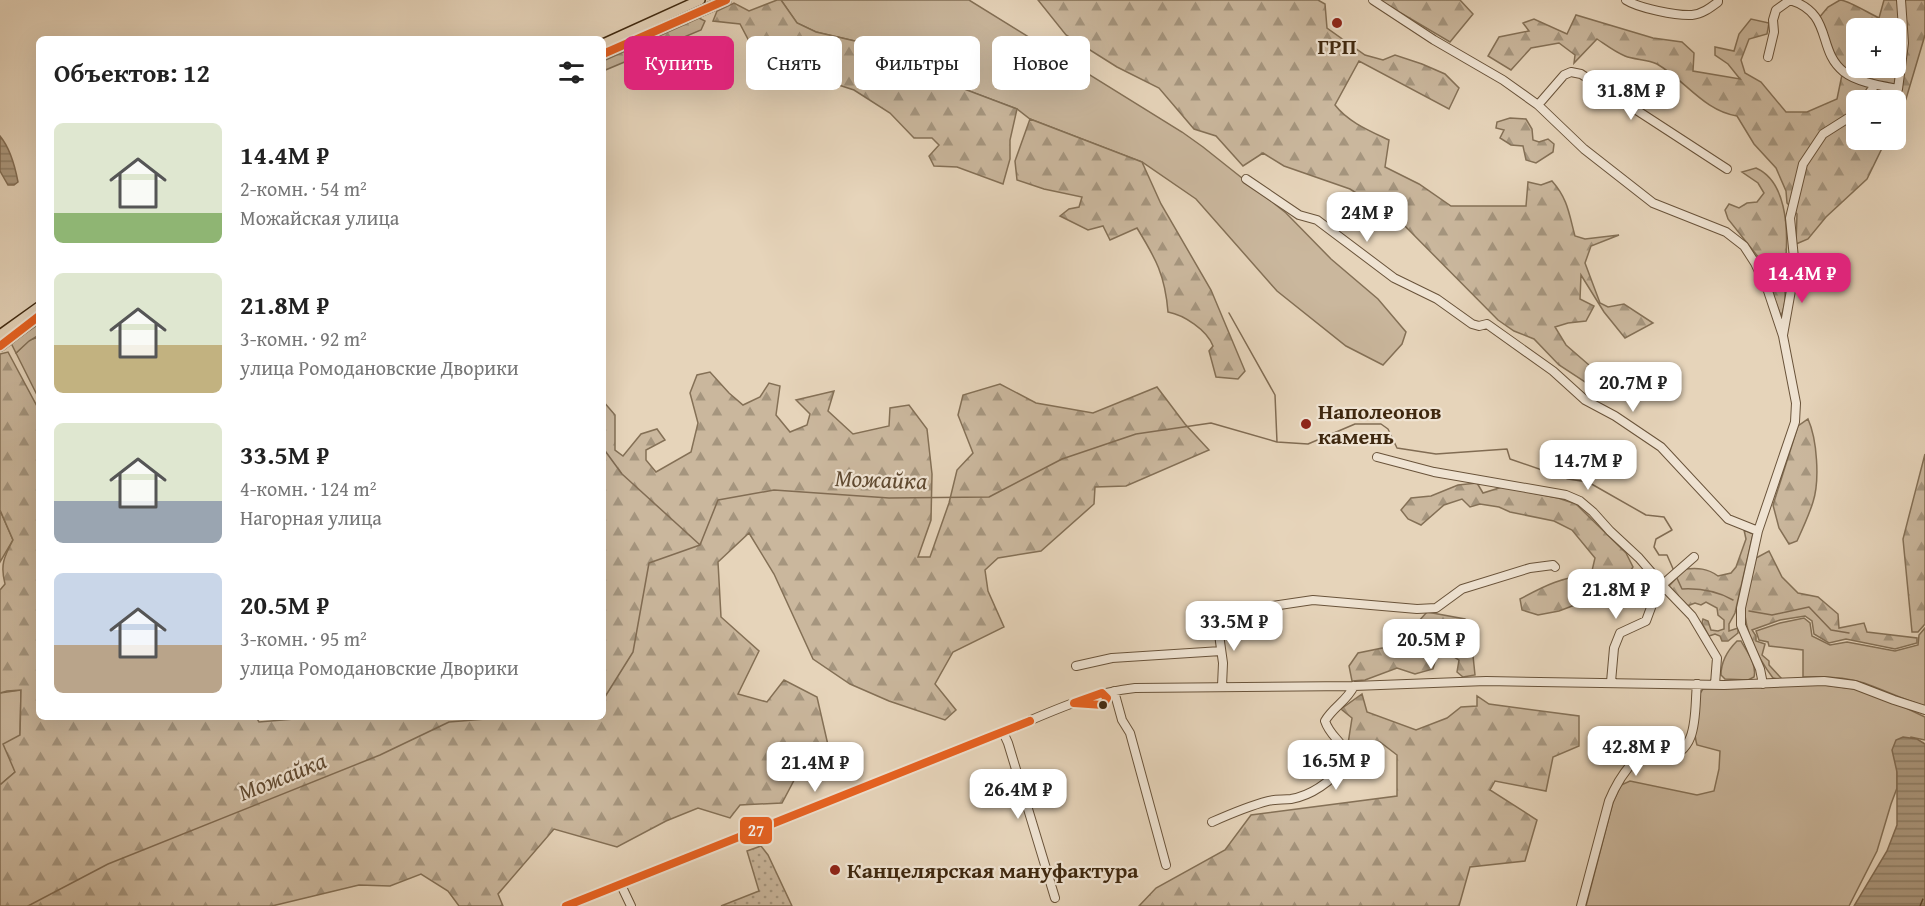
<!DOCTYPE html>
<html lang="ru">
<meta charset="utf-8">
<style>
:root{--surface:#fff;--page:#f2f2f2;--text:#222;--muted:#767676;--accent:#db2777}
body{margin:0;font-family:"Gentium Book Plus",serif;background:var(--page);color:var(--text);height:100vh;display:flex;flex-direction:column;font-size:22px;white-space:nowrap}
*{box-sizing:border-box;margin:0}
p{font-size:20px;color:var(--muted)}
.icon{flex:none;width:33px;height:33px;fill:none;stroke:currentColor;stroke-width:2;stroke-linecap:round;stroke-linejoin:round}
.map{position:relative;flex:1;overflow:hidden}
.drawer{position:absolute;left:36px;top:36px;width:570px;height:684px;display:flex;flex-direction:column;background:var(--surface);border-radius:9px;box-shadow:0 6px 24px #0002}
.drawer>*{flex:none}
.banner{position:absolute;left:624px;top:36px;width:570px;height:54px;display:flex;gap:12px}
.buttons{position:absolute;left:1846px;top:18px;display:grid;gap:12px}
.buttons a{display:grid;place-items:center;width:60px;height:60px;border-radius:9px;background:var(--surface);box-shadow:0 6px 24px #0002;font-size:30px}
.price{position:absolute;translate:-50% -51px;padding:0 14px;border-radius:12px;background:#fff;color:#222;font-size:20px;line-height:39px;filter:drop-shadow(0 2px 3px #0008)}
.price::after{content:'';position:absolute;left:50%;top:36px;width:18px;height:14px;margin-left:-9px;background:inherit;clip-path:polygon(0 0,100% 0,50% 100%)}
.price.active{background:var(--accent);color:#fff}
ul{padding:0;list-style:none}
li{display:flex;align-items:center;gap:18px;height:150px;padding:0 18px}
li span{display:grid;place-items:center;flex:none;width:168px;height:120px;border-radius:9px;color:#555}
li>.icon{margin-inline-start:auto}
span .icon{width:72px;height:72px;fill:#fffc;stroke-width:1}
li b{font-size:26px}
h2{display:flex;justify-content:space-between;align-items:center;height:72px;padding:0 18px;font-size:26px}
.chip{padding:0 21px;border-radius:9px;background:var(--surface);box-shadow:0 6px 24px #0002;font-size:21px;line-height:54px}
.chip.active{background:var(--accent);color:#fff}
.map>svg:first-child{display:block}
.grass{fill:#cab79d;stroke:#847056;stroke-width:1.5}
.forest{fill:url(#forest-firs);stroke:#847056;stroke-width:1.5;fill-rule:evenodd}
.park{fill:url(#park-dots);stroke:#847056;stroke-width:1.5}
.water{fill:url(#water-rules);stroke:#816c53;stroke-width:1.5}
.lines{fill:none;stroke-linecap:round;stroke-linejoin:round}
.stream{stroke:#816c53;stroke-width:1.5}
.ferry{stroke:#604a31;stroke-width:1.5;stroke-dasharray:8 6;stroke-linecap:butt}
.minor-casing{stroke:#69533a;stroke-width:10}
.major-casing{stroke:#3f280f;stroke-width:12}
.minor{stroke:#efe3d2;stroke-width:8}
.major{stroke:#e6d4ba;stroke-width:9}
.bus-1-casing{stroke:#efe3d2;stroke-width:12}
.bus-1{stroke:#e96221;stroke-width:8}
.poi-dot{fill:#8f2418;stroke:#efe3d2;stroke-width:2}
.bus-dot{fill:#3f280f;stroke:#efe3d2;stroke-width:2}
.labels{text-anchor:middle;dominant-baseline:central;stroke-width:4.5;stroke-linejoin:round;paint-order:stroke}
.poi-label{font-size:22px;font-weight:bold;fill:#3f280f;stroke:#efe3d2;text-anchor:start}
.water-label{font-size:24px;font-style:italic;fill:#604a31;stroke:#efe3d2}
.line-badge{stroke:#efe3d2;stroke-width:2}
.badge-label{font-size:16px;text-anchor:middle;font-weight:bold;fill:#fff}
</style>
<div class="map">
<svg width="1925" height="906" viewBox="0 0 1925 906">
<defs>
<pattern id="forest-firs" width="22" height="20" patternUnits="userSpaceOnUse" patternTransform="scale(1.5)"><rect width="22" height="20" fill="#cab79d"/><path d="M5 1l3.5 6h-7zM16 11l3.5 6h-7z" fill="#a5957e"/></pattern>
<pattern id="park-dots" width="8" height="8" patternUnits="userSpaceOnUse" patternTransform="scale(1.5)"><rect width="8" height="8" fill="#cab79d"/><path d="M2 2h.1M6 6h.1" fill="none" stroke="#a5957e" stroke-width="1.8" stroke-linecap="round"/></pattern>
<pattern id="water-rules" width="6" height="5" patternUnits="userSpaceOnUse" patternTransform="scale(1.5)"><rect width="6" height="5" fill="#ad9a80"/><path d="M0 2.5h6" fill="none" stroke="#8e7e67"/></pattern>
</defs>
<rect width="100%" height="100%" fill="#e6d4ba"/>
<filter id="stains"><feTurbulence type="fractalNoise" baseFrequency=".00333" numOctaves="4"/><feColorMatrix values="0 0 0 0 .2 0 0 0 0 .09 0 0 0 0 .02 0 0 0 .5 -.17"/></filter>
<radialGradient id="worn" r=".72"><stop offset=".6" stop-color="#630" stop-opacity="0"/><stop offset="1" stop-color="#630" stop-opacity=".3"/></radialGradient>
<path class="grass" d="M781,0H969L1182,132L1203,147L1286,213L1331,259L1378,299L1406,332L1402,344L1383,365L1346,346L1277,291L1196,199L1142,162L1030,119L1017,109L940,80L933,70L885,48L816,32L797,23Z
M39,337V399L16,353L29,340Z
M0,510L13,540L0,562Z
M1804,618L1810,623L1812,636L1830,645L1847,642L1895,651L1918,645L1919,635L1925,628V706C1904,700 1884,690 1864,683C1845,677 1822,676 1803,677V650L1769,646L1768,642L1759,640L1756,631L1780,623Z
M1737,641H1741C1747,652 1757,664 1754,677L1748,680L1725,679L1721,675C1721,662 1728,650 1737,641Z
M1817,684L1855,689L1885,698L1925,717V740L1911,737L1897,772V788L1891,804L1877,851L1849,906H1586L1613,802L1621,785L1630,781L1697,795L1714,791L1719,769L1720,751L1697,745C1693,732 1694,699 1703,689Z
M21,690L20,735L15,772L0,785V693Z"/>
<path class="forest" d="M777,0H781L797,23L816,32L885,48L902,38L931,57L933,70L940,80L1017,109L1010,140V159L1003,184L957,167L934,166L929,156L939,145L932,138H914L890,113L854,90L811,76L750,43L740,24L713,21L717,11L734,3L749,11Z
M1038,0H1318L1325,4L1327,28L1365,55L1383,60L1395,55L1422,64L1445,74L1459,88L1449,109L1359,61L1335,105C1348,122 1370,131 1389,140L1385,167L1419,184L1451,206H1526L1528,182L1541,185L1552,181C1568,199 1569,214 1575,236L1585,239L1619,235L1591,246L1585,263L1600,303L1608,307L1624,304L1653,323L1625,338L1604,312L1581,275L1580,299L1594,306L1586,321L1568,323L1555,327L1566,345L1589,365L1588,384L1559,365L1534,339L1514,331L1498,320L1399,220L1350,189L1284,166L1263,153L1243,166L1216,136L1194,129L1159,88L1117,67L1066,35Z
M1379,0H1460L1473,14L1450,42Z
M1840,0C1848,0 1870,14 1879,18L1884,0H1925V35L1906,99L1896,119V100H1857V140H1886L1867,179L1826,217L1808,239L1796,244L1797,214L1787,203L1786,191L1776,168L1754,144L1737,116C1704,111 1685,80 1657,64C1647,59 1635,60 1625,56C1615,52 1606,45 1597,39L1574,63L1575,55L1559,43L1531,48L1511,70L1488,56L1499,37L1529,31L1523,23L1534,19L1567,34L1576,15L1653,38L1682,42L1694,53L1693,71L1740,79L1728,64L1715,55V47L1734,51L1739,34L1751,19L1769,23L1767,34L1749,39L1741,60L1745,73L1761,82L1786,112H1807L1837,99L1843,70L1830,52L1818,19L1828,7ZM1857,28H1896V68H1857Z
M699,18L705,21L701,30L603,71V61Z
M1510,118L1526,119L1532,129L1533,140L1539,142L1548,139L1554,144L1553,152L1536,163L1526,160L1523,146L1511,145L1500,138L1504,130L1496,128L1497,122Z
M1030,119L1142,162L1161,204L1211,290L1245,371L1238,379L1216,377L1209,351L1213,346C1207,330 1184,315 1168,312C1165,275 1156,259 1137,228L1110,240L1103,226L1088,230L1060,216L1069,209L1079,207L1082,197L1044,189L1017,180L1015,161Z
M1756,168C1786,181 1788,227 1786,256C1786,262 1784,268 1784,274C1785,289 1787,302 1781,316L1759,258L1728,219L1725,210L1729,204L1739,208L1747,203L1757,202L1764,193L1758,183L1742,172Z
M39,324V335L29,341L16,353L11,343Z
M8,352L39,410V717H256L259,722L294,719L295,717H603V401L615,415V450L623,456L641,434L657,429L665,440L646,450V460L656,472L691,452L698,423L690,393L697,375L710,372L729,393L743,405L760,397L769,383L780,386L776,415L790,432L807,425L810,414L796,400L834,391L828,411L853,434L889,426L890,408L909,405L927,429L932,474L931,520L918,557H930L949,503L957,470L973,453L958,415L963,395L1000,384L1036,403L1093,413L1157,387L1185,424L1209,450L1126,486L1095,487L1094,504L1041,551L998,558L985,570L988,591L1004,627L953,652L935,684L956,710L945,720L889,701L850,684L813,659L774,574L749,533L718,562L721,617L759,651L738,694L767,702L784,680L817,697L828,745L799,771L782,803L740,805L730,818L698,808L666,821L617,847L554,829L498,894L503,906H459L448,891L421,874L390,886L359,885L272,906H0V785L15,772L3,744L20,735L21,690L7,691L0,693V590L5,584C0,565 4,557 13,540L0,510V354Z
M1808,419C1817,439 1820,480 1813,502C1809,515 1803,528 1797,541L1789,544L1779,528L1773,505L1798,426Z
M1925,454V624L1918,632H1912L1903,539Z
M1477,483L1483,493L1502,487L1558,498L1576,504L1626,553L1633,567L1626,578L1604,594L1559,611L1538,615L1522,610L1520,599C1544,586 1564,576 1591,575L1595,558L1572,530L1554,521L1510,512L1499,507L1480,504L1470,507L1462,499L1444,505L1421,525L1408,519L1401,510L1411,498L1431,496L1458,485Z
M1744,530L1753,534L1735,613L1729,624V631L1738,628V633L1728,641H1722L1720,636L1715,634L1709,636L1702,623L1703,619L1708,621L1711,630L1718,631L1724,629V620L1718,615L1717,608L1706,602L1701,605L1695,603L1687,606L1669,586L1685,569C1698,568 1707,568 1718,576L1731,573L1736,567L1746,539Z
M1769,551L1782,577L1798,593L1818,597L1838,614L1839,628L1864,623L1867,632L1917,638V643L1895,649L1846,639L1829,643L1814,634L1812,621L1805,616L1780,620L1752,630L1756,636V641L1765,644L1762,655L1769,661V665L1781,678L1778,679L1773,678C1758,658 1743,630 1745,604C1747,589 1753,573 1756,558Z
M1427,612L1465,619L1470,627L1475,675L1463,677L1457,672L1459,660L1448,653L1437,655L1433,669L1415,674L1397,668L1365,680L1352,681L1349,666L1358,653L1397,645Z
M1362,694L1367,712L1416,730L1447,718L1461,707L1477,706V696L1489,704L1579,716V746L1553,757L1546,791L1495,781L1490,790L1537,820L1525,861L1470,867L1459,906H1139L1156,888L1225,850L1251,815L1397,796V755L1380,742L1348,744L1352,718L1341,709Z"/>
<path class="park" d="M761,846L768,855L792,906H721L759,891L747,851Z"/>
<path class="water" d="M0,136C10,148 15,166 18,182L14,185H8L0,171Z
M1903,737L1917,739L1925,744V906H1854L1887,851L1897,825V772L1892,750L1896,740Z"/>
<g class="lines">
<path class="stream" d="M1229,313L1275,395L1277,442L1308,444L1355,424H1381L1388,429L1397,448L1436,454L1507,449L1510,459L1568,479L1588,482L1646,515L1664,517L1672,530L1656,539L1654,547L1659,555H1667L1674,571
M603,448L622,474L699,544
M1676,576L1682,589C1701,588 1717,591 1733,600
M1749,611L1772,615L1809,607L1831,630L1849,633
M603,700L633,652L649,563L700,545L718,500L774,490L889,498L989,497L1062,459L1136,434L1211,423L1277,442
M28,906L108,864L380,755L449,722L498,718L550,719L559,717"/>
<path class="ferry" d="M1920,906L1925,894"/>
<defs>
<path id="minor" d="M1373,0L1434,40L1503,80L1538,105L1584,149L1653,203L1726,232L1744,246L1755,263L1768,291L1783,336L1796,403L1795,422L1758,531L1741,608V625L1760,669L1763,684
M1626,0C1638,8 1677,16 1692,15C1702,14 1710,8 1718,2V0
M1768,57L1774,32L1773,20L1776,10L1790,0C1834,14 1816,50 1844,72C1856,82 1882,86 1898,89L1904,43L1901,0
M1864,100L1875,85
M1538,105L1564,75L1571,72L1581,74L1727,169
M1246,179L1299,215L1317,220L1394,278L1437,299L1472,324L1479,326L1487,324L1553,371L1585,400L1615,416L1661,447L1728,519L1758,531
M1783,335L1795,268L1790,218L1803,164L1823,134L1853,115L1857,110
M1377,457L1434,472L1566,495L1580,501L1593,512L1610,531L1639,558L1665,588L1692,616L1717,658L1715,684
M1662,585L1694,557
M1076,666L1112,658L1221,651
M1611,682L1614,648L1620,633L1646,621L1656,594L1665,588
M1222,686L1223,663L1217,620L1219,614L1313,600L1417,609L1436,608L1462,589L1530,568L1553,565L1555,567
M1114,691L1122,720L1130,733L1166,865
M1003,732L1008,743L1055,898
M1212,822C1230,814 1249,806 1268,801C1276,799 1284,800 1291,799C1314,795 1334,778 1348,761C1345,741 1331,739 1325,721C1333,707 1347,701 1354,686
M621,885L631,906
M566,906L1003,732C1046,714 1088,693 1135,688L1354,686L1486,681L1724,685L1824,681L1855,685L1894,700L1925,710
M1581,906L1609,801C1616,784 1623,772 1636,759C1645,758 1655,759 1664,758C1700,753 1694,711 1697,684"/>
<path id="major" d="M603,44L700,0
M603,54L726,0
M0,335L39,307
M0,346L39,316"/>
</defs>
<use href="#minor" class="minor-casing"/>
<use href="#major" class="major-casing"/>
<use href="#minor" class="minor"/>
<use href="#major" class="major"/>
<defs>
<path id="bus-1" d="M603,54L726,0
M0,346L39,316
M1102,693L1107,698L1103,705L1074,703Z
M1030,721L987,738L566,906Z"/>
</defs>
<use href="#bus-1" class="bus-1-casing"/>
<use href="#bus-1" class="bus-1"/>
</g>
<g class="poi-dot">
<circle cx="1337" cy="23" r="6"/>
<circle cx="1306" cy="424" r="6"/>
<circle cx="835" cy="870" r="6"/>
</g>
<circle class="bus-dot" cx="1103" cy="705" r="5"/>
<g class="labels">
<g class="poi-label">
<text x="1337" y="46" text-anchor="middle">ГРП</text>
<text x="1318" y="411">Наполеонов<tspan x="1318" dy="25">камень</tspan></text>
<text x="847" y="870">Канцелярская мануфактура</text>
</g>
<g class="water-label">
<text transform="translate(881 479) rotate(2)">Можайка</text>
<text transform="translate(282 776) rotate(-22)">Можайка</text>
</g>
</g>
<rect class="line-badge" x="739" y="816" width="34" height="29" rx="6" fill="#e96221"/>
<g class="badge-label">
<text x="756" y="836">27</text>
</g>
<rect width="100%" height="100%" filter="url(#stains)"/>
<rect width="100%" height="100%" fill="url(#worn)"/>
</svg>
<div class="buttons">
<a>+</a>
<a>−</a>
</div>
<b class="price" style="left:1631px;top:121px">31.8M ₽</b>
<b class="price" style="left:1367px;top:243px">24M ₽</b>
<b class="price active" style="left:1802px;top:304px">14.4M ₽</b>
<b class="price" style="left:1633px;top:413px">20.7M ₽</b>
<b class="price" style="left:1588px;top:491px">14.7M ₽</b>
<b class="price" style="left:1616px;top:620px">21.8M ₽</b>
<b class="price" style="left:1234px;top:652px">33.5M ₽</b>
<b class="price" style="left:1431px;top:670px">20.5M ₽</b>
<b class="price" style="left:1636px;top:777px">42.8M ₽</b>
<b class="price" style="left:1336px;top:791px">16.5M ₽</b>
<b class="price" style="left:815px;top:793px">21.4M ₽</b>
<b class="price" style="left:1018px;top:820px">26.4M ₽</b>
<div class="banner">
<a class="chip active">Купить</a>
<a class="chip">Снять</a>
<a class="chip">Фильтры</a>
<a class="chip">Новое</a>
</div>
<section class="drawer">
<h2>Объектов: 12<svg class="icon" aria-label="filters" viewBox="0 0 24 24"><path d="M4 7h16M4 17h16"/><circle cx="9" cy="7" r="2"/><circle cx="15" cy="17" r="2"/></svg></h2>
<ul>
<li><span style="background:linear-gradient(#dfe7d0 75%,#8fb573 0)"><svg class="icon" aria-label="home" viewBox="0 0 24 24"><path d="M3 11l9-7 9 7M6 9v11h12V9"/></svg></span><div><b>14.4M ₽</b><p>2-комн. · 54 m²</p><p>Можайская улица</p></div></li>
<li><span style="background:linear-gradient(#dfe7d0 60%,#c2b280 0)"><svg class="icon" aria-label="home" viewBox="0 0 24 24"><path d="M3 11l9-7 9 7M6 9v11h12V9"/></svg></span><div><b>21.8M ₽</b><p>3-комн. · 92 m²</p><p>улица Ромодановские Дворики</p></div></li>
<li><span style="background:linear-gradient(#dfe7d0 65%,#9aa5b1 0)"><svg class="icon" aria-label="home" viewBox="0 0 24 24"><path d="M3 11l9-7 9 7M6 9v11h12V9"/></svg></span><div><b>33.5M ₽</b><p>4-комн. · 124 m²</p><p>Нагорная улица</p></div></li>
<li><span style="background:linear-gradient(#c9d6e8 60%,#b9a48a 0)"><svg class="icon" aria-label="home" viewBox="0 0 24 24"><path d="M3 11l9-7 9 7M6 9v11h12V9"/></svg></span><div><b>20.5M ₽</b><p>3-комн. · 95 m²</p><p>улица Ромодановские Дворики</p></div></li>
</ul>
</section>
</div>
